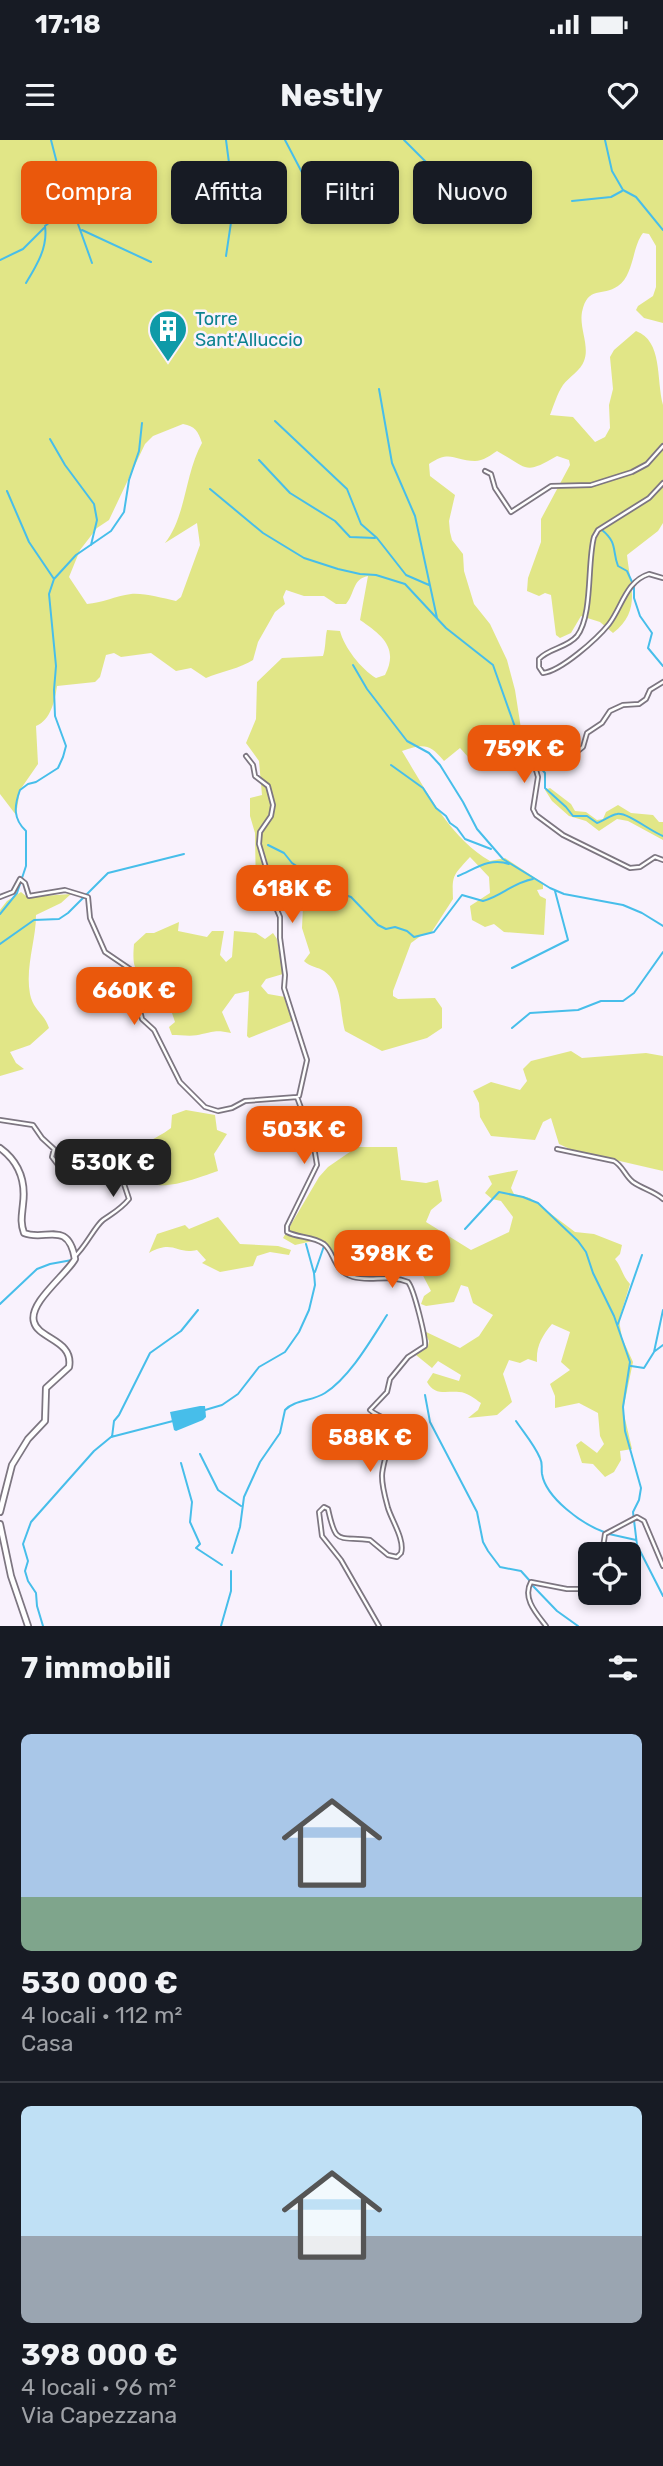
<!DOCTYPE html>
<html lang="it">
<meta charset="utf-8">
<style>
:root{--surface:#171b24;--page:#242831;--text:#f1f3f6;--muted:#9ea1a6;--line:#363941;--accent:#ea580c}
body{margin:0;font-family:Rubik,sans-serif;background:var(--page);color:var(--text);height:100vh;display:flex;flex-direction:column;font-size:26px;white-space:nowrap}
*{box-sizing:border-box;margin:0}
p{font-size:23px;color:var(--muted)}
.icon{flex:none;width:38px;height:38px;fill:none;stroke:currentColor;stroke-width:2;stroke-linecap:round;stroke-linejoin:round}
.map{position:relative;height:1486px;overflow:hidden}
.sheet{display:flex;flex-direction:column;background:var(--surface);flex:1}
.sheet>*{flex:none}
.banner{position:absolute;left:21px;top:21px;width:621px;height:63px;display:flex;gap:14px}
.fabs{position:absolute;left:578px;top:1402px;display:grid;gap:14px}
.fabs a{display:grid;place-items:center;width:63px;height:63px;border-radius:10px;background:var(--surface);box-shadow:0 4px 10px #0003;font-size:35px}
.price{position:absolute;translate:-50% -60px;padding:0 16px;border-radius:14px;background:var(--accent);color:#fff;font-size:23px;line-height:46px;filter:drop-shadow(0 2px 4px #0008)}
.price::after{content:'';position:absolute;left:50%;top:42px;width:21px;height:16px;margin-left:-10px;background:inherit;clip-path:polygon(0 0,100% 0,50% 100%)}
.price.selected{background:#222;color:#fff}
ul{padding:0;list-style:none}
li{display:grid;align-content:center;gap:14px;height:371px;padding:0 21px}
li+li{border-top:2px solid var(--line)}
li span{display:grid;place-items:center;height:217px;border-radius:10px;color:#555}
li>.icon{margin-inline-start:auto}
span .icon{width:126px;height:126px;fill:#fffc;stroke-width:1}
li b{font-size:30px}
h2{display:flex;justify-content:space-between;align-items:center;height:84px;padding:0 21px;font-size:30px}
.pill{padding:0 24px;border-radius:10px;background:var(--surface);box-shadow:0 4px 10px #0003;font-size:24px;line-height:63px}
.pill.selected{background:var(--accent);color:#fff}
.status{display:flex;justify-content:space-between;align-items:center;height:49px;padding:0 35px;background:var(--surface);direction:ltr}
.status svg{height:19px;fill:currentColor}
header{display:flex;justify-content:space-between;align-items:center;height:91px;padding:0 21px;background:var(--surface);font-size:32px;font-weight:700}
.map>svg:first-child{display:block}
.green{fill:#e1e687;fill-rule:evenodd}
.water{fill:#47beea}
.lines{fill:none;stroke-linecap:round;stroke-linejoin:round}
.stream{stroke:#47beea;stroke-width:2}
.street-casing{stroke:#7d7681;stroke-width:6}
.secondary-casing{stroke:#7d7681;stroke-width:8}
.street{stroke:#fff;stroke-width:2.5}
.secondary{stroke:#fff;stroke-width:4.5}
.labels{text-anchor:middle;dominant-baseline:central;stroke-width:5;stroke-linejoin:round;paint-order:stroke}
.culture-label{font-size:18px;fill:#0d838f;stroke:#f9f2fd;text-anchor:start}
</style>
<div class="status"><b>17:18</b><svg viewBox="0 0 49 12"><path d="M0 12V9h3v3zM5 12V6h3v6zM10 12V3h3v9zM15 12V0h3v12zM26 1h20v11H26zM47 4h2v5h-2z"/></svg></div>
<header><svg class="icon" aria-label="menu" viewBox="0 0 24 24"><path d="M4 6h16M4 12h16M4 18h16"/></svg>Nestly<svg class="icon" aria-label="heart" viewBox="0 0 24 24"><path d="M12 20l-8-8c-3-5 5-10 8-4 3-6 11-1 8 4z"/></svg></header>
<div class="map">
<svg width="663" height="1486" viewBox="0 0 663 1486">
<rect width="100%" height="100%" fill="#f9f2fd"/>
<path class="green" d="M0,0H663V183L644,178L636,170L638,166L653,156L656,147V106L649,94L643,93C632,107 634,135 618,146C602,157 588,145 582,172C579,188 590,206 584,221C581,230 569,237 563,245C557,254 554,265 550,275L573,277L595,302L605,297L610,288L609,265L613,249L610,217L614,210L636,191C663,201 656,239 663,265V383L658,391L627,415C630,445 642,471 613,493L600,482L581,476L571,493L560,498L556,495L551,455L545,453L539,456L527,451L528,438L541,402V379L570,325L569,320L557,316C524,335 529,329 497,311C491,315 483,321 475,321C454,321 451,309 429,324L430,336L455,355L449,381L450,392L452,400L463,414L464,431L474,464L490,484L507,520L515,550L522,595L519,611L514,614C492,611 496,607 476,618H469L460,608L444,621C429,603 423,604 402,611C426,650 449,697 490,721L505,718L543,743V749L537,750L540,756L546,759L544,795L504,792L494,784L485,787L472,780L470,766L490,753L489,737L470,717C453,736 452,734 453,759L431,793L422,795L411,803L393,851V856L398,859L435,858L442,868V888L427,898L382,911L345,891C339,871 344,845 324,831C318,827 310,827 304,821L310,813L302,788L303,766L299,763L259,761L256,757L255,693L250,676V658L262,655L259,621L246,603L256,579L257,542L282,518L323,516C326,507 325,498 327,490L340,491C344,507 361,529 376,538L385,535C399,508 382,495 360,480L368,436C352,439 355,454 346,464H336L324,456H304L286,450L283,457L285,464L275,472L258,502L253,520C241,528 220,532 206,538L191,528L176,531L151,513L121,517L114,513L106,515L100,537L95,542L57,546C55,560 51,580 36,586L38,624L20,650L16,675L0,654ZM183,284C195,286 198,291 202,303C185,333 186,377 165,403L197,383L200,405L181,457L176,461C161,458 145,453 131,454C115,456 102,463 87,464L69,437L80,410L97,388L109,380L145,304L153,296Z
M550,648L571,664L575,671L586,672L597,680L603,679L606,672L618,665L631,673L653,675L659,682H663V700L628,681L617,679L599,691L586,681L569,676L552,661L545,650Z
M21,752L27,757L71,754L61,763L36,775C36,801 25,827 30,854C33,870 44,873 49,888L30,905L10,912L16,923L24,929L0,936V770L7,761Z
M179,782L178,791L207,797L212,791H224L220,815L226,822L232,817L234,791L256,793L265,799L273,793L277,799L283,834L266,839L261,846L268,854L285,857L294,880L249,898L247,896L249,851L235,854L222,872L231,893C217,890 215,891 202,894C194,897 181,895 172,895L169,887L175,882L171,870L158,866C157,861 156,854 153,849C140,826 131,839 134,804L146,793H154Z
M571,911L582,918L646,913L663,916V1031L572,1010L559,1004L551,978L543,982L535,1000L491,996L480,977L479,963L473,951L491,942L520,950L527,941L523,929L531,921Z
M186,970L215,975L217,990L227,994L214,1014L218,1031C203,1036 165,1051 152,1043C144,1038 141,1028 132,1024C138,1002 154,1001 171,988L172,975Z
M357,1007H397L401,1040L426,1043L438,1040L442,1061L431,1070L426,1082L471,1110L509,1092L513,1077L501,1061L492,1059L485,1053L492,1044L488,1036L518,1030L511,1048L514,1054L530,1058L575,1092L594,1094L622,1105L620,1114L615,1119C622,1127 622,1136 630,1144L619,1180L622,1198L633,1222L623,1270L632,1309L620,1311L621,1320L614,1332L605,1337L593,1324L582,1323L576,1305L581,1301L597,1313L604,1304L600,1296L598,1273L579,1263L555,1268V1256L550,1244L570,1230L561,1222L570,1192L552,1184C542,1196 536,1206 537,1222L528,1219L520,1223L509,1220L503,1234L512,1262L497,1275L468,1278L478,1270L481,1263C475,1259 467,1252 459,1252C445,1251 435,1256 427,1242L433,1233L459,1241L461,1235L438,1221L432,1228L416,1215L428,1206L429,1201L424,1191L460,1208L479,1196L493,1175L473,1163L468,1147L461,1145L454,1162L426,1166L421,1164L424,1156L431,1151L418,1126L402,1121L396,1136C358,1140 344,1138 327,1103L317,1100L295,1105L283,1098L319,1037L328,1027Z
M218,1077L240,1104L278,1106L291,1110L289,1115L270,1112L257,1116L253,1126L220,1132L202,1123L206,1120L197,1110C176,1115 174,1099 149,1113L157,1094L185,1085L189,1089Z"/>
<path class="water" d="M200,1266H205L206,1277L203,1280L176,1291L174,1290L170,1272Z"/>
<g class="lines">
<path class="stream" d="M51,0L59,31L92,123
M226,0L231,38L236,49L275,70
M285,0L307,42
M404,0L430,26
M605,0L612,31L623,50L636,57L663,90
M572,61L611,57L622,51
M82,90L151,122
M226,116L236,49
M0,120L23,109L44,88
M26,143C37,125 48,107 45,86L55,78L67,54
M379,249L392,323L415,376L437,478
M275,281L347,349L361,384L377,398L406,435L429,445
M50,299L65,325L94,364L97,380L91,405
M259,320L290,353L335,381L350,397L375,398
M210,349L263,393L304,418L338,429L360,434L376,435L405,444L446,488L493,525L521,604L545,633V648L566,667L573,676H587L597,683C604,681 610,675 617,674C627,672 650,691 663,696
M7,351L29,402L54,439
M602,390C618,403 612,411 618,426L627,431L632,442
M634,447V458L640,476L652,493L648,508L663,526
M353,525L367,549L407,601L429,613L440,625L463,662L477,689L503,719L550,748L564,754L623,765L642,773L663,786
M391,625L423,648L436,668L446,676L450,683L457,688L465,699L491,709
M268,705L284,713L292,723L310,735L322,739L331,750L351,757L378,785L386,789L395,787L407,791L414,797L434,792L462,755L483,761C502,756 512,743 533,739
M458,736C475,729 490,717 509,724
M0,774L17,753L26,726V691C13,679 14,666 20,650L28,644L36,642L58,628L63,617L66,606L55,576L54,550L56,526L49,454L54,439L76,415L111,391L124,372L129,340L139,311L142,283
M0,804L34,780L59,779L68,773L108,733L184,714
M512,828L568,800L555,751
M512,888L530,873L578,870L601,861H623L634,853L663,812
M465,1089L499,1052L523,1057L538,1063L578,1101L586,1112L593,1133L614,1176L630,1222L623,1267L625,1291L641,1348L639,1360L633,1372L637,1405L663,1456
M315,1132L324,1106
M0,1164L37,1129L50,1124L72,1120
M618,1184L642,1115
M655,1211L663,1205
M631,1226L644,1228L654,1212L663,1170
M425,1255L430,1282L477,1372L483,1402L488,1411L500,1427L521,1431L530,1441
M205,1270L222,1265L238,1254L259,1227L285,1212L299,1192L309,1170L315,1145L314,1133L306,1104
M516,1281C524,1293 534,1304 540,1318C543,1324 541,1327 542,1334C546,1358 582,1384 604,1392
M112,1297L114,1281L119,1275L150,1213L181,1191L198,1170
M200,1314L218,1350L241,1366
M181,1323L192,1362L190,1382L200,1404L196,1408L222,1425
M609,1394L636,1400
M232,1413L240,1387L244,1357L260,1322L280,1293L285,1270C294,1260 313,1261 325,1253C350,1237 371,1200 387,1175
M533,1446L557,1471L578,1486
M43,1486L37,1466L36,1453L28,1441L25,1431L28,1421L23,1404L31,1382L94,1311L111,1297L173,1281
M221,1486L231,1451V1431"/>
<defs>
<path id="street" d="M485,331L491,334L495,348L511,372L551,346L591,345L632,332L647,324L663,306
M663,343L649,358L598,390L594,397C587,423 593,475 577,496C567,508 549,508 539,519V527L543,533C561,531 597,499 609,484C622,467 626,441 649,434L663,438
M663,542L650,550L646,559L639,564L623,565L610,571L602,583L587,593L583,607L578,611L549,622L534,623L538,637L533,669L536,675L563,695L630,728L640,727L655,717L663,720
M0,757L13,752L20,739L25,743L29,756L65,750L88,757L90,778L105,812L130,829L142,879L154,890L180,942L205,967L218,971L232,968L245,961L297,957L299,956L307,920L284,848L285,835L280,798V777L266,744L267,731L259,704L260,692L271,676L273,665L268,646L255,636L253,625L246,616
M297,957L313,1001L317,1025L287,1086V1092C298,1098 313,1096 324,1104C335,1113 333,1131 353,1137C370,1142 390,1134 408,1142C414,1149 426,1198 425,1206L408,1217L390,1239L387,1252L370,1270C374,1274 379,1275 383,1278C398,1292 382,1320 382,1336C382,1347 385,1357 388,1368C392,1381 405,1400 401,1413L397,1417L388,1415L370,1400C338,1396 336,1406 328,1369L324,1367L319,1372L322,1396L341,1420L379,1486
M0,980L33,985L42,998L54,1009L52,1017L58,1025C80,1017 97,1028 119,1029L129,1059C121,1069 113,1073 103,1080C95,1086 85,1108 74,1117
M557,1009L614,1021C623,1026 625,1036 633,1042C643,1049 654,1051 663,1059
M602,1414L605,1394L637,1377L644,1381L663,1426
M546,1486C536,1473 522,1458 531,1442L567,1449H590"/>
<path id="secondary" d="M0,1008C19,1022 26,1041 23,1064C22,1075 20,1082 24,1093C45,1102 68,1079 75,1119C67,1134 28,1163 34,1182C38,1199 74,1200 69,1227L46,1248L45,1281L28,1299L12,1325L0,1372
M0,1384L11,1436L28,1486"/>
</defs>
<use href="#street" class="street-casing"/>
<use href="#secondary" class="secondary-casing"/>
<use href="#street" class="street"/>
<use href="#secondary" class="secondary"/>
</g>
<defs>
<symbol id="building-pin" viewBox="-11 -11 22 30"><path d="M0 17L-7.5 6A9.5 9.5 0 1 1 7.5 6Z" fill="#0f9aa8" stroke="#f9f2fd"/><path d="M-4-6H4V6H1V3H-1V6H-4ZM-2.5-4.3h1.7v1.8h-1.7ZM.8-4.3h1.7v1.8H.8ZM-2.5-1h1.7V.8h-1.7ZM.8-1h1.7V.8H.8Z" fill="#fff"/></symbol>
</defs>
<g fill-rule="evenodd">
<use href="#building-pin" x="146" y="167" width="44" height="60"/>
</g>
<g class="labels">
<g class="culture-label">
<text x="195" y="179">Torre<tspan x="195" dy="21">Sant'Alluccio</tspan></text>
</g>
</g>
</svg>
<div class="fabs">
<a><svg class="icon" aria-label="locate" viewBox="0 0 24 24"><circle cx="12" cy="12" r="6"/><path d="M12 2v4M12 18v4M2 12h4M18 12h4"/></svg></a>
</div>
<b class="price" style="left:524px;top:645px">759K €</b>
<b class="price" style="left:292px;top:785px">618K €</b>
<b class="price" style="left:134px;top:887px">660K €</b>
<b class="price" style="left:304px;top:1026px">503K €</b>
<b class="price selected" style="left:113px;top:1059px">530K €</b>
<b class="price" style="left:392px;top:1150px">398K €</b>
<b class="price" style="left:370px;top:1334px">588K €</b>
<div class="banner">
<a class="pill selected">Compra</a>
<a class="pill">Affitta</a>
<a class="pill">Filtri</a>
<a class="pill">Nuovo</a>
</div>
</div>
<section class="sheet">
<h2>7 immobili<svg class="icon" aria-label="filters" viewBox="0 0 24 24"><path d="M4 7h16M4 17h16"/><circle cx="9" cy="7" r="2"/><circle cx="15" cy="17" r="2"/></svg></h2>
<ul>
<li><span style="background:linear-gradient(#a9c7e8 75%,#7fa58c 0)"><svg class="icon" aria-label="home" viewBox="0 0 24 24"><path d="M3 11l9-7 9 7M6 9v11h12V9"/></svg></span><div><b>530 000 €</b><p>4 locali · 112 m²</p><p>Casa</p></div></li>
<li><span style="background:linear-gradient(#bfe0f5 60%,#9aa5b1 0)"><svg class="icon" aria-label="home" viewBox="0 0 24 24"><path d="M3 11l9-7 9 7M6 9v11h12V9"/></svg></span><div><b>398 000 €</b><p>4 locali · 96 m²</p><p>Via Capezzana</p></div></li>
</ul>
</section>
